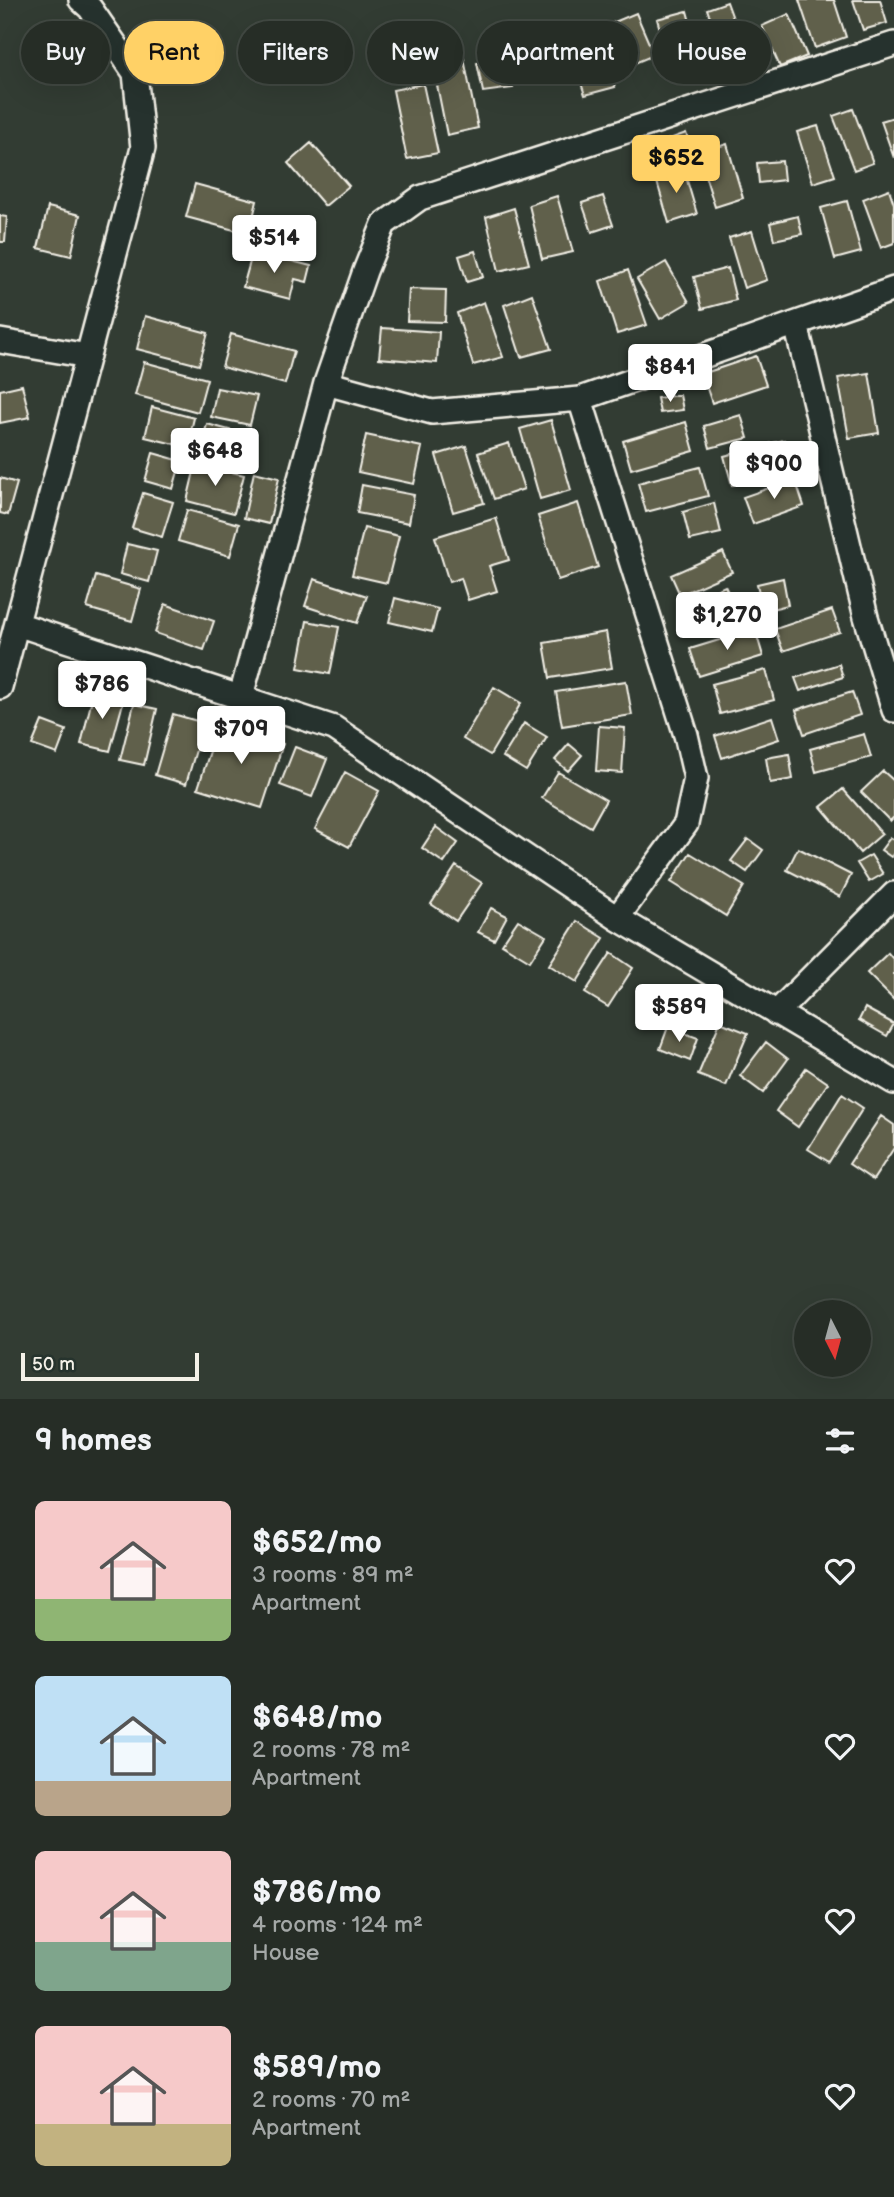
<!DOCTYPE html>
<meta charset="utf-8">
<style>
:root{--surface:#262d26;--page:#323932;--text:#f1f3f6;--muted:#a4a8a7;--line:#424943;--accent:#ffd166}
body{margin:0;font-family:"Balsamiq Sans",sans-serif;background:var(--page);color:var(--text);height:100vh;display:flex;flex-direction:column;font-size:26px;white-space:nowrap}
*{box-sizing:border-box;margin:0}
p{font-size:23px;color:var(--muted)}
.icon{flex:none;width:38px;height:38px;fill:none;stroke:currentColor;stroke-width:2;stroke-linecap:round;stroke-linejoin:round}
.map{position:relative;height:1399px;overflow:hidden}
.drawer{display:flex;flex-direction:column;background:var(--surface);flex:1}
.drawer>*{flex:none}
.guide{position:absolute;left:21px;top:21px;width:852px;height:63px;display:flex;gap:14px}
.needle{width:46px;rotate:174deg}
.buttons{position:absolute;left:794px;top:1300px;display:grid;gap:14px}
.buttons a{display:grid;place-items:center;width:77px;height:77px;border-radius:50%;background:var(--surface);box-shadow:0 7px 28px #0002,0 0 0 2px var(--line);font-size:35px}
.scale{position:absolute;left:21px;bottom:18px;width:178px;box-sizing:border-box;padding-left:7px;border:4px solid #f4f1e8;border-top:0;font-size:19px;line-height:24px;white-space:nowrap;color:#f4f1e8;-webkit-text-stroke:5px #26332d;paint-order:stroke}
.price{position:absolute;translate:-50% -60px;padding:0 16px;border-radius:7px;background:#fff;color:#222;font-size:23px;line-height:46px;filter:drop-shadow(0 2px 4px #0008)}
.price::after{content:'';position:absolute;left:50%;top:42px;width:21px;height:16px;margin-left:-10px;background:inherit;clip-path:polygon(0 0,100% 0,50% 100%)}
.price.on{background:var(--accent);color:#111}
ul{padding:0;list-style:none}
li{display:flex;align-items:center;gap:21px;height:175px;padding:0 35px}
li span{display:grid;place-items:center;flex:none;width:196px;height:140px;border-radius:10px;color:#555}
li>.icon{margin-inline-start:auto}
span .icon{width:84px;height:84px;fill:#fffc;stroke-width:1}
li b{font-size:30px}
h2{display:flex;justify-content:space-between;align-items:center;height:84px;padding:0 35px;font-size:30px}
.pill{padding:0 24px;border-radius:32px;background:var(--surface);box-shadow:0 7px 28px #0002,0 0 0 2px var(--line);font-size:24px;line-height:63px}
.pill.on{background:var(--accent);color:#111}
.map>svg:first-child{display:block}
.building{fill:#60604b;stroke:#f4f1e8;stroke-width:2}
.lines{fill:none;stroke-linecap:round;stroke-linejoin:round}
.minor-casing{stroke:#f4f1e8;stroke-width:28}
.minor{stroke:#26332d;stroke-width:23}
</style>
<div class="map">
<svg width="894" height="1399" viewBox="0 0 894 1399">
<rect width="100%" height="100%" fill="#323c33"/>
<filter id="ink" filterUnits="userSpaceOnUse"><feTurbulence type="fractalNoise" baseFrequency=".0143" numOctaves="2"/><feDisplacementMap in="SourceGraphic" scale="14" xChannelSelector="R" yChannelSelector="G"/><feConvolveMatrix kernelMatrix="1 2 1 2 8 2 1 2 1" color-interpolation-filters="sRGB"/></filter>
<g filter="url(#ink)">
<path class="building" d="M799,0H834L846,37L815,48Z
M853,0H880L887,23L863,30Z
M727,2L747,57L727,64L707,9Z
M687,11L703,70L674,79L657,19Z
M636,13L654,55L630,65L612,23Z
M789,14L807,56L780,67L762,26Z
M596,33L615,87L585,95L568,43Z
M555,38L563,68L524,78L517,48Z
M464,59L478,128L447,135L433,65Z
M507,59L513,88L483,92L477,63Z
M423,84L438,153L407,159L393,90Z
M853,109L873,163L854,170L833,116Z
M894,117V158L881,121Z
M818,126L835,176L813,183L797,132Z
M686,133L692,150L657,163L650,146Z
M311,143L349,186L325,206L288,163Z
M727,144L743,198L715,207L698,153Z
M782,161L784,180L759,183L757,163Z
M683,167L697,214L669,223L655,175Z
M195,184L257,201L249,234L186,217Z
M889,189L894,204V243L881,248L863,199Z
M557,196L573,252L542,259L529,205Z
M603,196L613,225L592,232L582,203Z
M847,201L861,252L835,259L821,208Z
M48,207L80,215L71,256L38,248Z
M514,208L529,264L499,271L486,217Z
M0,216L7,217L5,242H0Z
M798,216L802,234L774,240L770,223Z
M752,231L767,280L744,288L729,238Z
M253,251L311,266L307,282L295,279L290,299L243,287Z
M475,251L483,277L467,282L459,256Z
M666,262L689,302L660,319L637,279Z
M728,268L736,300L702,309L694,277Z
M628,270L647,325L617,334L600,281Z
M409,289L446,290L445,322L407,321Z
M532,294L551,349L521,357L504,305Z
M484,302L503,357L473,365L457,313Z
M145,316L208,333L199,365L137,349Z
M382,328L439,332L437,363L379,358Z
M231,334L294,351L285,384L222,367Z
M756,356L766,385L712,403L702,374Z
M144,362L207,379L198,412L135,395Z
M869,373L879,433L849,438L838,378Z
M22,385L30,417L0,423V390Z
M217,388L257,396L250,425L211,417Z
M680,395L683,410L660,413L657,398Z
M152,407L194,418L187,447L145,437Z
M741,415L748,438L710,448L704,426Z
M551,420L571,490L540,499L520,429Z
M686,422L694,451L631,469L623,441Z
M207,424L240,433L232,463L199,455Z
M366,435L422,447L414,484L358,472Z
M784,440L792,469L732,485L724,456Z
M509,443L524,489L494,499L478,453Z
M466,446L484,503L453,512L436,455Z
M153,453L181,461L173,489L145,481Z
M196,463L244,475L234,513L187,501Z
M700,467L708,496L646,512L638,483Z
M254,472L279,478L269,524L244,518Z
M0,478L17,483L8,515L0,513Z
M795,479L804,506L753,524L743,497Z
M362,485L414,495L409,523L357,513Z
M143,493L173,502L162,537L132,528Z
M578,503L598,567L558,580L538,516Z
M714,503L721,533L690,540L683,512Z
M187,510L239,524L230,556L178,541Z
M496,518L509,560L489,566L497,591L468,600L461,578L449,582L435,537Z
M364,528L399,536L387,583L352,575Z
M127,544L157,551L149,582L120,574Z
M723,552L732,572L680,595L671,575Z
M96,576L141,589L132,621L87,608Z
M783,578L788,605L763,611L757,584Z
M314,579L367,596L357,623L305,606Z
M725,586L738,613L692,634L679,607Z
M395,598L438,609L432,632L389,622Z
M165,604L214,621L204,650L155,633Z
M832,610L840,632L783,651L775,629Z
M307,621L339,627L330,674L298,668Z
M755,629L763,656L699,676L690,649Z
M606,632L612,668L550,678L544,643Z
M839,664L843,677L800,691L795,678Z
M766,670L774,700L720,714L712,684Z
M626,681L632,715L562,726L556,692Z
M494,687L521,703L490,755L463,739Z
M94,691L124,699L110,751L81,744Z
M852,692L860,715L804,734L796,710Z
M134,704L157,709L144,765L120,760Z
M173,714L204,723L186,784L155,775Z
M772,717L779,739L722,758L715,736Z
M42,721L66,730L57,754L32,745Z
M524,723L547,737L526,771L503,757Z
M219,724L283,744L262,808L198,788Z
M599,726L625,728L622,773L596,771Z
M864,734L871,757L816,772L810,749Z
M569,744L582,755L568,771L555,760Z
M295,747L327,759L312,797L280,785Z
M789,754L793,779L770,783L766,758Z
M883,771L894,781V817L890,821L861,792Z
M345,772L379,791L349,847L315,829Z
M558,772L606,800L591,827L542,798Z
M843,789L882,834L860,853L821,807Z
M436,827L458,843L444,863L422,848Z
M890,838L894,840V853L891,857L881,850Z
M748,839L763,850L747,872L731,861Z
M798,848L851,875L840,897L787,870Z
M690,853L744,886L726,916L671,882Z
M871,855L883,874L869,882L857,863Z
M456,866L482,883L456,921L431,904Z
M491,908L507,916L494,940L478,932Z
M518,920L546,936L530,961L502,944Z
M577,921L604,938L577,982L549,965Z
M611,953L633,968L608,1007L585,993Z
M888,953L894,960V1000L867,973Z
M865,1008L894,1024L887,1036L859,1020Z
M720,1022L748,1033L726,1086L698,1075Z
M668,1027L698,1038L690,1061L660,1049Z
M766,1042L788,1059L763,1093L740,1076Z
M806,1068L828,1083L798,1127L776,1111Z
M842,1094L863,1108L829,1162L808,1149Z
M881,1116L894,1125V1148L873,1180L849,1164Z"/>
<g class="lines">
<defs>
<path id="minor" d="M796,324L866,617L894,710
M0,341L88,356
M326,383L432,412L580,399L894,289
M580,399L686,735L696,778L686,824L617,918
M17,624L334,728L617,918L894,1082
M0,687L143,148L135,73L90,8L81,0
M241,696L326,383L365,271L384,224L420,198L894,44
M776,1013L894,894"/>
</defs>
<use href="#minor" class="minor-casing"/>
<use href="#minor" class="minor"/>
</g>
</g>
</svg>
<div class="buttons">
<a><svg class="needle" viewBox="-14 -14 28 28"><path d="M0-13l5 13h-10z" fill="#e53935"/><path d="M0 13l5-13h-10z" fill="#a4a8a7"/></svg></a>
</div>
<div class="scale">50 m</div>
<b class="price on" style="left:676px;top:195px">$652</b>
<b class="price" style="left:274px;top:275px">$514</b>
<b class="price" style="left:670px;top:404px">$841</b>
<b class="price" style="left:215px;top:488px">$648</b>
<b class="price" style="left:774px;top:501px">$900</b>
<b class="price" style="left:727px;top:652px">$1,270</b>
<b class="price" style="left:102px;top:721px">$786</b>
<b class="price" style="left:241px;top:766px">$709</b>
<b class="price" style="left:679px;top:1044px">$589</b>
<div class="guide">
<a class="pill">Buy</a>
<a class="pill on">Rent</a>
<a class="pill">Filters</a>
<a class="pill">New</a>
<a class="pill">Apartment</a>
<a class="pill">House</a>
</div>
</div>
<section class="drawer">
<h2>9 homes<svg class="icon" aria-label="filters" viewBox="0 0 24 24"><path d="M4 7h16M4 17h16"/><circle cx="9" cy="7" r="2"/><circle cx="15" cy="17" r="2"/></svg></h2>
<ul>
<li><span style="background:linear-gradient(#f6c9c9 70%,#8fb573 0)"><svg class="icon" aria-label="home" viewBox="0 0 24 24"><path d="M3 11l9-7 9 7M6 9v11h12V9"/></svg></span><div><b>$652/mo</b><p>3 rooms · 89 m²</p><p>Apartment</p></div><svg class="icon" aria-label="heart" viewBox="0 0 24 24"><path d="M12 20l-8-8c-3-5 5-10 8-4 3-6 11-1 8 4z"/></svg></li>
<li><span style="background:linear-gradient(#bfe0f5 75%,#b9a48a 0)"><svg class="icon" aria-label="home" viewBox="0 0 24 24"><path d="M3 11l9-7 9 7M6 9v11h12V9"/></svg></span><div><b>$648/mo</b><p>2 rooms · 78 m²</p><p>Apartment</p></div><svg class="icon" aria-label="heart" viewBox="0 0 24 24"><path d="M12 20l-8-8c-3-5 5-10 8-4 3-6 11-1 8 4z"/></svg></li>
<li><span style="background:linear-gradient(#f6c9c9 65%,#7fa58c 0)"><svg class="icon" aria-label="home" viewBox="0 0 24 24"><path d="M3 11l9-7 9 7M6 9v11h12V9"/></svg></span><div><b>$786/mo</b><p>4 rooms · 124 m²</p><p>House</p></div><svg class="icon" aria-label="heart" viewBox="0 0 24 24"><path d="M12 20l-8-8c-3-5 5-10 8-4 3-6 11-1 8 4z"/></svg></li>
<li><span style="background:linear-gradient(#f6c9c9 70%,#c2b280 0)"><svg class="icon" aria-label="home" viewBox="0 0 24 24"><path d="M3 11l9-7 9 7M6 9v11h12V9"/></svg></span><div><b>$589/mo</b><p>2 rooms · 70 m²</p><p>Apartment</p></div><svg class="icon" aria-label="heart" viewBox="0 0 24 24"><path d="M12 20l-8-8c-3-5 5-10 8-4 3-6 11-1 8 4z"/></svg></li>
</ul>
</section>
